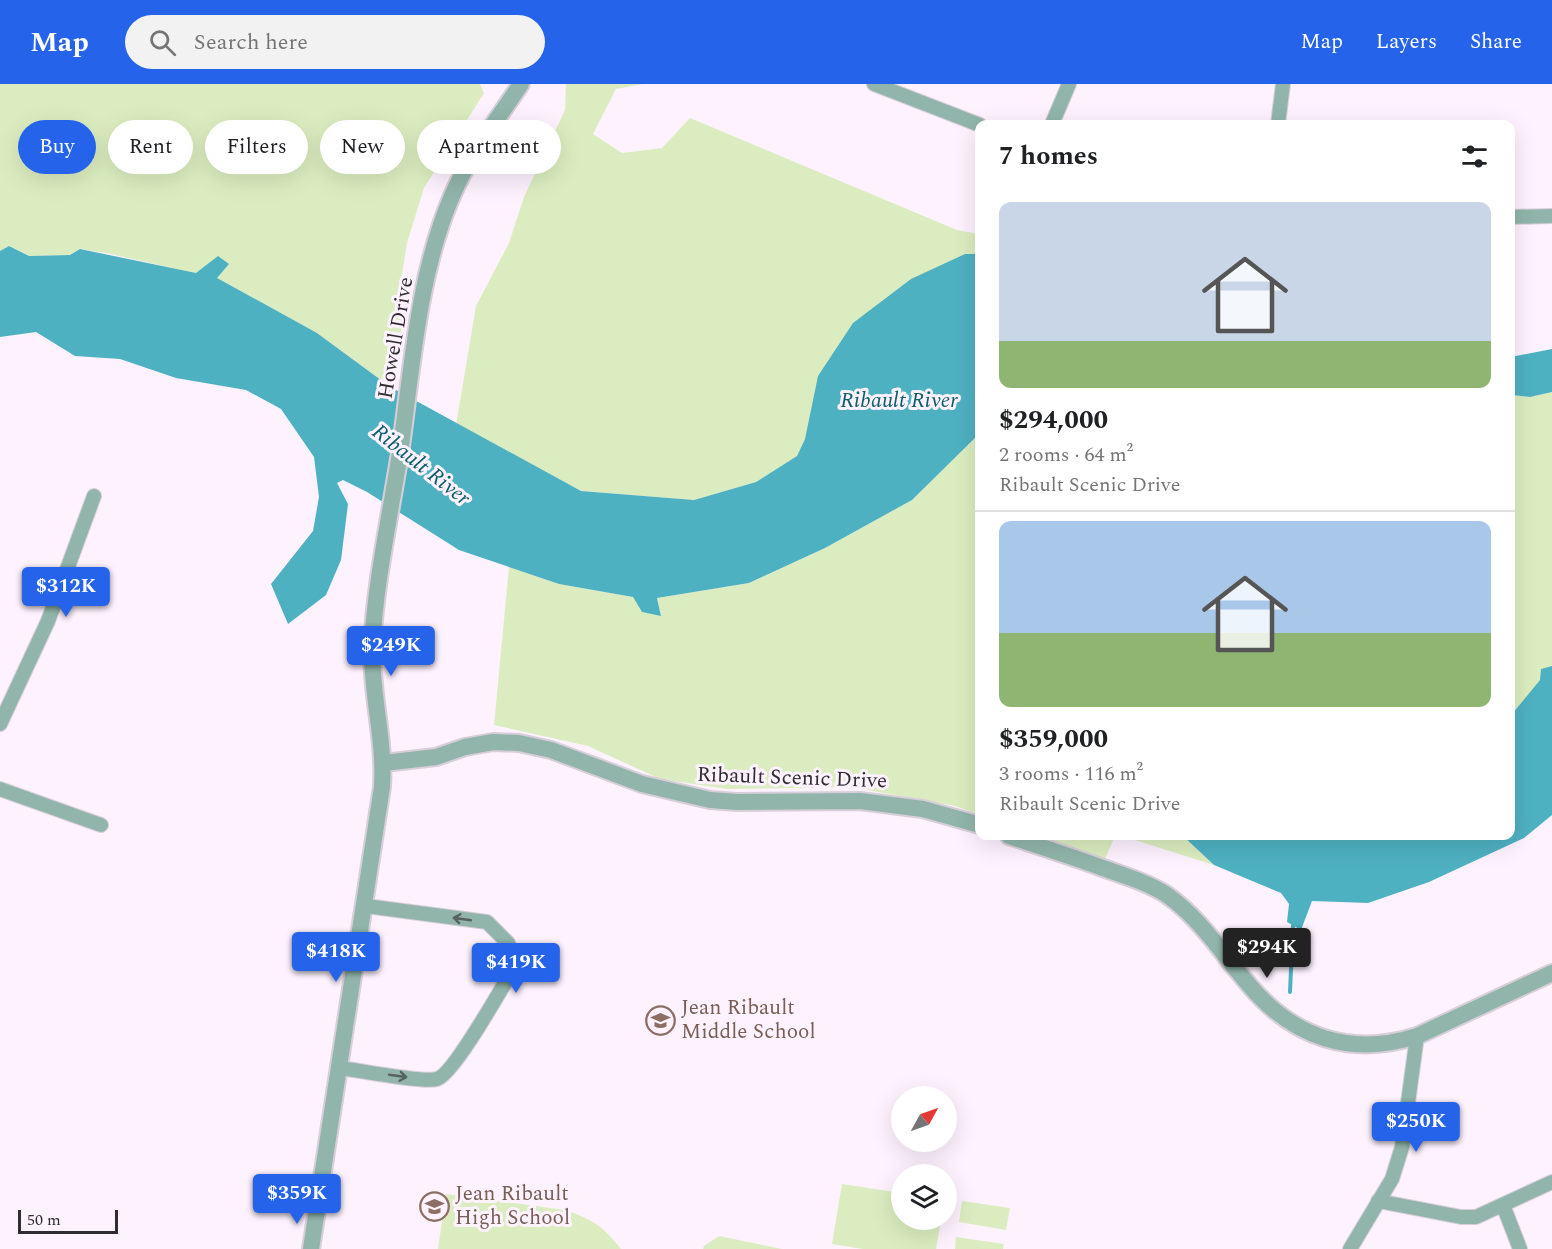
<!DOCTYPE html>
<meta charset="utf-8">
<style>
:root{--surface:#fff;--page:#f2f2f2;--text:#202124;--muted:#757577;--line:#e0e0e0;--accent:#2563eb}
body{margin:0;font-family:Spectral,serif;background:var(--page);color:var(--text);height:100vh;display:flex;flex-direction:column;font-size:22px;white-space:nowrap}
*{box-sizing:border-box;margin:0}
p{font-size:20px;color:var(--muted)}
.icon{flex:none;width:33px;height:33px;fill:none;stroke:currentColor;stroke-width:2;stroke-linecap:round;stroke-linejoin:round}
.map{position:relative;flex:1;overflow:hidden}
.details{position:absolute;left:975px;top:36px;width:540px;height:720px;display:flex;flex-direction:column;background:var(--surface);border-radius:12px;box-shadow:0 6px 24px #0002}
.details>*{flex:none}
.guide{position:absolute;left:18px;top:36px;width:570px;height:54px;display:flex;gap:12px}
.needle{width:39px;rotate:50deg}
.controls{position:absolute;left:891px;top:1002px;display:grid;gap:12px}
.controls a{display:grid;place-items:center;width:66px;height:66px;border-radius:50%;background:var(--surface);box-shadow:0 6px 24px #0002;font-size:30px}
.scale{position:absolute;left:18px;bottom:15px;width:100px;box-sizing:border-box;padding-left:6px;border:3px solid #302c31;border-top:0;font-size:16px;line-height:21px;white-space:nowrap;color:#302c31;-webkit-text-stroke:4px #fdf2fe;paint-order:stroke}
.price{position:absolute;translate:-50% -51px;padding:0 14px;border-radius:6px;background:var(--accent);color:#fff;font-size:20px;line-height:39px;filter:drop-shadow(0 2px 3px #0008)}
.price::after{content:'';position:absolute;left:50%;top:36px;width:18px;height:14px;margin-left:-9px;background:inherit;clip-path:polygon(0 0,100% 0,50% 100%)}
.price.selected{background:#222;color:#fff}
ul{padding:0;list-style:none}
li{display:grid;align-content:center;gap:12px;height:318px;padding:0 24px}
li+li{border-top:2px solid var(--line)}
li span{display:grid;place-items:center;height:186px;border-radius:12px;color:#555}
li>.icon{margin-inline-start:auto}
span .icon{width:108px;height:108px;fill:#fffc;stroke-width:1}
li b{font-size:26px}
h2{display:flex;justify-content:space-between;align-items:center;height:72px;padding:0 24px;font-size:26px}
.tag{padding:0 21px;border-radius:27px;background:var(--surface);box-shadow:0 6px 24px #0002;font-size:21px;line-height:54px}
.tag.selected{background:var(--accent);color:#fff}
header{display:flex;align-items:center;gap:36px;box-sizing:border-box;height:84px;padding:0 30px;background:var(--accent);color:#fff}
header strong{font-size:28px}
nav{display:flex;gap:33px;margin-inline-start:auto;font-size:21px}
.search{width:420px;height:54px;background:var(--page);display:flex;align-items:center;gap:15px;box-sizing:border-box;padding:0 21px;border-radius:33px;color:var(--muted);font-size:22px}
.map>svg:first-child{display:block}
.green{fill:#dbedc0}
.water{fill:#4eb1c2}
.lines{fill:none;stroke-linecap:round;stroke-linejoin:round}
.stream{stroke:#4eb1c2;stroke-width:4}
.minor-casing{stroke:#d8ced9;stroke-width:16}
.tertiary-casing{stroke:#d8ced9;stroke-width:20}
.minor{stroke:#91b5aa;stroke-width:14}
.tertiary{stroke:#91b5aa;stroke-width:16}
.oneway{stroke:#576361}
.labels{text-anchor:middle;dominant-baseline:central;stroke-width:6;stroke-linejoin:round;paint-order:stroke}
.street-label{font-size:21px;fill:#302c31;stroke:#fdf2fe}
.education-label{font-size:21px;fill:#785e54;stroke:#fdf2fe;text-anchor:start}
.water-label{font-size:22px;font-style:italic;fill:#0c606d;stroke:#fdf2fe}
</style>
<header>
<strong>Map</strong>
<div class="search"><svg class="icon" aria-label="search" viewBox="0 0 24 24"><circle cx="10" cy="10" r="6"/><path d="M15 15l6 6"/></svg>Search here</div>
<nav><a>Map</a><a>Layers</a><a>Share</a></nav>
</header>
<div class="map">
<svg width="1552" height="1165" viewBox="0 0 1552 1165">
<rect width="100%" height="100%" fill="#fdf2fe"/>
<path class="green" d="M0,0H480L484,9L424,104L407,159L397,222L403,239L389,302L317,249L216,194L111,170L80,165L70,171L29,172L9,162L0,167Z
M566,0H643L616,5L593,50L622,69L662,64L690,34L957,146L979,150V170H965L805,355L797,372L756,398L694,416L581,407L456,341L476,222L509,159L524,113L565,26Z
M1552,308V582L1513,629L1511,641V311L1530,313Z
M979,350V731L955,722L851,703L727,705L660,695L588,662L494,641L509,483L559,500L633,513L642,528L661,531L657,514L749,499L825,464L912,416Z
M1038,752H1115L1105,775Z
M1122,752H1183L1214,781Z
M842,1100L901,1109L902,1136H941L936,1165H863L832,1160Z
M446,1110L565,1126C592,1135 603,1142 621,1165H438Z
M962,1117L1010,1124L1006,1146L959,1138Z
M719,1152L782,1165H703L704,1162Z
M956,1153L1004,1160L1003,1165H955Z"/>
<path class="water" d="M9,162L29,172L70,171L80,165L196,189L218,172L229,180L217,194L317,249L389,302L581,407L694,416L756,398L797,372L805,355L818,292L853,239L911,195L965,170H979V350L912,416L825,464L749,499L657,514L661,532L642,528L633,513L559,500L459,466L367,408L343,396L337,399L348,420L341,476L326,511L288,540L271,500L313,447L319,413L314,373L281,325L246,306L176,294L120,275L75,272L36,248L0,253V167Z
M1552,265V308L1530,313L1511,311V273Z
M1552,582V731L1524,754L1429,798L1368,819L1312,817L1301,846L1287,838L1289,820L1281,809L1214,781L1183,752H1510V641L1513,629L1540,596L1541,585Z"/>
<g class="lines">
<path class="stream" d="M1290,908L1293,841"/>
<defs>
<path id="minor" d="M874,0L980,41
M1052,40L1069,0
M1278,40L1283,0
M1510,133L1552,132
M0,640L48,537L94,412
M0,705L101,741
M340,984C358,986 423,999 437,995C454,990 504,900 516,880L508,859L487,838L366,822
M1378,1117L1461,1133H1476L1552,1098
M1503,1121L1520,1165
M1350,1165L1392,1095L1402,1063L1417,952"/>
<path id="tertiary" d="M384,679L436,673L465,663L493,658L519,659L551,666L642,700L710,716L737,718L860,717L923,725L980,741
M1009,752C1039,762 1070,772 1100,783C1122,791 1147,798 1167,811C1201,835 1223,871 1250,902C1294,954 1351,973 1417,952L1552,889
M311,1165L382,703C385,655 371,610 372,563C375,500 390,432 400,369C412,286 418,190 452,112C469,72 497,36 521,0"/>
</defs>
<use href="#minor" class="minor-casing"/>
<use href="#tertiary" class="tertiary-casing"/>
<use href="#minor" class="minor"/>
<use href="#tertiary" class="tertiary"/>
</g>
<defs><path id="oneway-shaft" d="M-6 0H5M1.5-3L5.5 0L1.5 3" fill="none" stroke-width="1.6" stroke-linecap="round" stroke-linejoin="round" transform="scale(1.5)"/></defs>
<g class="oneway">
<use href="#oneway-shaft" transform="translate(462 835) rotate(-172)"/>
<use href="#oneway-shaft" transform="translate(398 992) rotate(8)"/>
</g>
<defs>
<symbol id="school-ring" viewBox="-11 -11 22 22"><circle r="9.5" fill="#fdf2fe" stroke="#8d6e63" stroke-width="1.5"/><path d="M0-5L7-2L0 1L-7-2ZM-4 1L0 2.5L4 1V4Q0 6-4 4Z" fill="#8d6e63"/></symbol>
</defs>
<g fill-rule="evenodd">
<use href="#school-ring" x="644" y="920" width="33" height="33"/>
<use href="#school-ring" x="418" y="1106" width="33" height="33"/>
</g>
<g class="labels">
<g class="street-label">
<text transform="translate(396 254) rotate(-80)">Howell Drive</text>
<text transform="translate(792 694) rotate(2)">Ribault Scenic Drive</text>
</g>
<g class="education-label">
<text x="681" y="924">Jean Ribault<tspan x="681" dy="24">Middle School</tspan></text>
<text x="455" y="1110">Jean Ribault<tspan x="455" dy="24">High School</tspan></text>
</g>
<g class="water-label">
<text x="899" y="316">Ribault River</text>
<text transform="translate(421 381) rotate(38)">Ribault River</text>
</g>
</g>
</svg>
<div class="controls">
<a><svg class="needle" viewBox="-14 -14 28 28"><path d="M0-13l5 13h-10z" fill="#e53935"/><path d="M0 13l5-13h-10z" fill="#757577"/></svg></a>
<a><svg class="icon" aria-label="layers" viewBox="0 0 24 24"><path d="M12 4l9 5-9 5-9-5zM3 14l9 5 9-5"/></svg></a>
</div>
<div class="scale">50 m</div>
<b class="price" style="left:66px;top:534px">$312K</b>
<b class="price" style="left:391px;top:593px">$249K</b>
<b class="price selected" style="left:1267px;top:895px">$294K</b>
<b class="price" style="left:336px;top:899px">$418K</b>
<b class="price" style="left:516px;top:910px">$419K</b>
<b class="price" style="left:1416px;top:1069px">$250K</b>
<b class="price" style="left:297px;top:1141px">$359K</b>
<div class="guide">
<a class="tag selected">Buy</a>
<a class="tag">Rent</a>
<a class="tag">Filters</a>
<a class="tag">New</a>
<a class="tag">Apartment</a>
</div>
<section class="details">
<h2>7 homes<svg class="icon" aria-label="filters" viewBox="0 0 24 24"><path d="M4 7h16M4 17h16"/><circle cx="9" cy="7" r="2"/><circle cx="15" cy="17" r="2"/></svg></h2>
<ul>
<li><span style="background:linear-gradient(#c9d6e8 75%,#8fb573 0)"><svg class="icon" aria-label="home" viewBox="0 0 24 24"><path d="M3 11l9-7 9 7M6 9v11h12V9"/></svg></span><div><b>$294,000</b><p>2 rooms · 64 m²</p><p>Ribault Scenic Drive</p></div></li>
<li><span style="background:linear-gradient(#a9c7e8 60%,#8fb573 0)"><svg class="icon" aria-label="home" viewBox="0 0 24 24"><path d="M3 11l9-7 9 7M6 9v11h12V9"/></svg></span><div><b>$359,000</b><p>3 rooms · 116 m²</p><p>Ribault Scenic Drive</p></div></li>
</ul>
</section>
</div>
